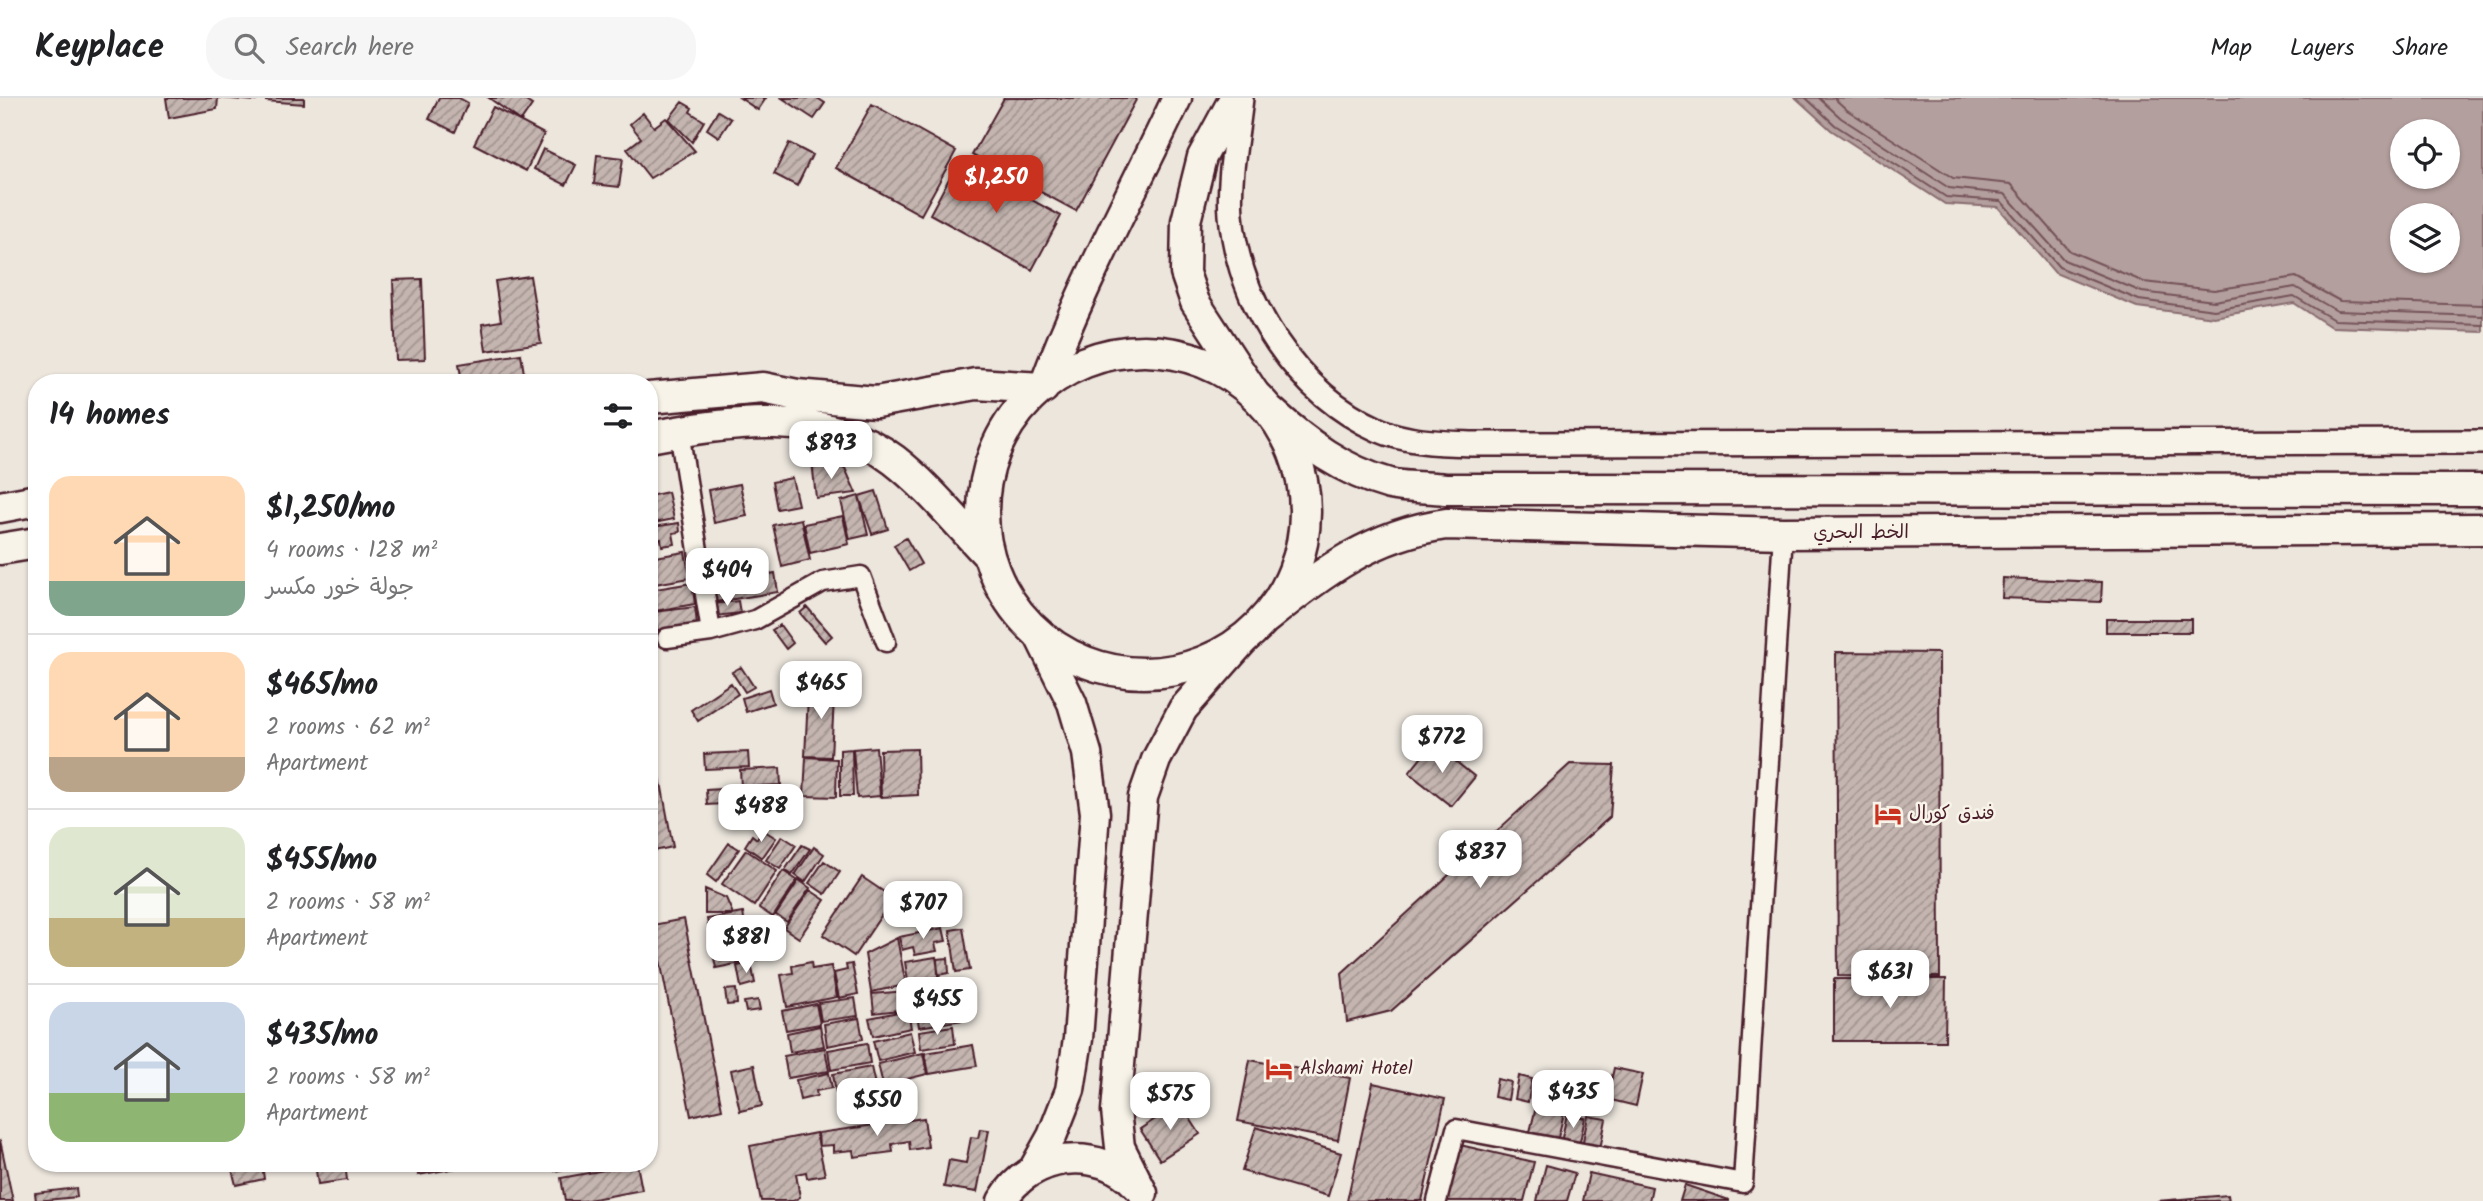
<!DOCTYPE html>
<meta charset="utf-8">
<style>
:root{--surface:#fff;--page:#f6f6f6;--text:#202124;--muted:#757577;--line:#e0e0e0;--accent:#c8321e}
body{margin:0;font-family:Kalam,"Playpen Sans Arabic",sans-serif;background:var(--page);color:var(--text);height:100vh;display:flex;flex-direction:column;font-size:26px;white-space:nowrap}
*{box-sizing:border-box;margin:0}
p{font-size:23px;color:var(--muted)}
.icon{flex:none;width:38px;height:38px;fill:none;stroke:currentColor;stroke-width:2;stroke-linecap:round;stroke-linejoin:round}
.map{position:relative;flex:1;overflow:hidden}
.sheet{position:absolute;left:28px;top:276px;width:630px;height:798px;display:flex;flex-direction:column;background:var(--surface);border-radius:28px;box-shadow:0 2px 5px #0004}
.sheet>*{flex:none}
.tools{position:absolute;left:2390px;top:21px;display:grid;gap:14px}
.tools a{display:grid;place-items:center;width:70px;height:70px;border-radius:50%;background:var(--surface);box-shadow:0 2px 5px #0004;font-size:35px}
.price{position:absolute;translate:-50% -60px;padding:0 16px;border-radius:14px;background:#fff;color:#222;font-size:23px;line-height:46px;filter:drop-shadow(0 2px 4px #0008)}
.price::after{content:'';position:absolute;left:50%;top:42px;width:21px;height:16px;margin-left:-10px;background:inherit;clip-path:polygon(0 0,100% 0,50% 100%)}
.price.on{background:var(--accent);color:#fff}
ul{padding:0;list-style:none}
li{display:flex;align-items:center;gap:21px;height:175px;padding:0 21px}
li+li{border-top:2px solid var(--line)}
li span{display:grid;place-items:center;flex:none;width:196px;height:140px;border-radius:21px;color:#555}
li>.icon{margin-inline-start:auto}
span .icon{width:84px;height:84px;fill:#fffc;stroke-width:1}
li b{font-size:30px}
h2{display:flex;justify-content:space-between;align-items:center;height:84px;padding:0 21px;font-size:30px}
header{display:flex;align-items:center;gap:42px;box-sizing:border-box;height:98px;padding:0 35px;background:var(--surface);border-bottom:2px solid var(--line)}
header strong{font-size:33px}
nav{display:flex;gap:38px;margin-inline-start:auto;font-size:24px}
.search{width:490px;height:63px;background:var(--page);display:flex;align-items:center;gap:18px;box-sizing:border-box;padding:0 24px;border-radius:28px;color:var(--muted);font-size:26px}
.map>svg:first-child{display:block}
.water{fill:#b39f9d;stroke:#896c6f;stroke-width:2;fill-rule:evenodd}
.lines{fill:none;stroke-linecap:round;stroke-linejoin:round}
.shore{stroke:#745259;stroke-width:2}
.building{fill:url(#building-hatch);stroke:#4a1f2b;stroke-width:2}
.minor-casing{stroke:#4a1f2b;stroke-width:23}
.tertiary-casing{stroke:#4a1f2b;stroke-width:28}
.primary-casing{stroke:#4a1f2b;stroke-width:33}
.trunk-casing{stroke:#4a1f2b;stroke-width:35}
.minor{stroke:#f7f3e8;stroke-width:18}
.tertiary{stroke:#f7f3e8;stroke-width:23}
.primary{stroke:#f7f3e8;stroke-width:28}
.trunk{stroke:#f7f3e8;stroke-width:30}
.labels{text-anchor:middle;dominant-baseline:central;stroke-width:5;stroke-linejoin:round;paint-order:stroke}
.street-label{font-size:19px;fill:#4a1f2b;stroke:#f7f3e8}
.poi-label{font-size:19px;fill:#4a1f2b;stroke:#f7f3e8;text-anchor:start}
</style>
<header>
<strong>Keyplace</strong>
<div class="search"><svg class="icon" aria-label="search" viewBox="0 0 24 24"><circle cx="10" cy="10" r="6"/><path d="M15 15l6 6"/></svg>Search here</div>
<nav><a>Map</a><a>Layers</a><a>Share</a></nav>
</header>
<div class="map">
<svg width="2483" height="1103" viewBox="0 0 2483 1103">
<defs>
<pattern id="building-hatch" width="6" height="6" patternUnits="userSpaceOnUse" patternTransform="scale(1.75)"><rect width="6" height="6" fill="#c4b5b0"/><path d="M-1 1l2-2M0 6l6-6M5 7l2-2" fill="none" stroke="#a1938f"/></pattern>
</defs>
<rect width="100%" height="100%" fill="#ece6dd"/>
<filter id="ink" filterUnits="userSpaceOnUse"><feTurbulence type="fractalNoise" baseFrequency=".0143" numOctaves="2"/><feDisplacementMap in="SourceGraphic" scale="14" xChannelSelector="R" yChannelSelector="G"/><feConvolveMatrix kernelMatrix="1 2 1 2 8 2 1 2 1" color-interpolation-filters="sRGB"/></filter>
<g filter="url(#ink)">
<path class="water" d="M1796,0H2483V234L2331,229L2294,205L2214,219L2137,209L2055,175L1998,109L1945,106L1831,32ZM2403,33H2448V79H2403ZM2403,117H2448V163H2403Z"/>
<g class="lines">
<path class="shore" d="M1806,0L1835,27L1946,99L2001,103L2059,169L2139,202L2214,212L2294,198L2334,222L2483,227
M1819,0L1841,20L1949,90L2005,96L2064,162L2142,194L2214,203L2295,189L2337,213L2483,218
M1834,0L1847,12L1953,80L2011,86L2070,153L2144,184L2214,192L2296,179L2340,203L2483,207"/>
</g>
<path class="building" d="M166,0H218L217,11L169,20Z
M219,0H257L256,3Z
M266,0H304V6L266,3Z
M439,0H459L468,5L455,34L429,21Z
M489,0H521L532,7L521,23Z
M740,0H766L758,12Z
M782,0H817L825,5L814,21Z
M1004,0H1137L1076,113L972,57Z
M682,4L692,10L690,14L704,23L692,44L669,21Z
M872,6L956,53L921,117L836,70Z
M493,9L544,36L526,73L474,46Z
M718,13L731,21L719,39L707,31Z
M643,15L654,29L666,20L695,53L650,80L627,51L641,40L630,26Z
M789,45L812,57L797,88L774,76Z
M543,51L576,67L566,87L534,71Z
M597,57L623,60L619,89L594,86Z
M959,62L1061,118L1032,172L930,116Z
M530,178L541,245L486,253L482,226L501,223L495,183Z
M422,181L425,261L396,262L393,182Z
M521,256L525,282L462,285L459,266Z
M812,363L845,370L856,395L816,400Z
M792,380L798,407L777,411L772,384Z
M740,386L747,418L714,425L708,392Z
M876,393L888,431L872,436L859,398Z
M668,394L674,421L649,426V398Z
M859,398L868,437L850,441L841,403Z
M843,418L849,446L810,455L804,426Z
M801,421L810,462L782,469L773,427Z
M679,425L680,434L673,435L675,446L662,448L661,441L654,442L653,429Z
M906,440L921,466L909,473L894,447Z
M740,453L745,478L725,482L720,457Z
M685,454L690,480L649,487V460Z
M775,475L778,494L715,504L712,486Z
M2003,480L2102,484L2101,504L2002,500Z
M692,485L695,506L649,514V492Z
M738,503L740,515L716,518L714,506Z
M695,509L697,526L657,532L654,514Z
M807,509L832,538L825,544L800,515Z
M2106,521H2191V534H2106Z
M780,527L793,545L786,551L772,532Z
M1836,554L1939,555L1940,879L1838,878Z
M741,569L754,589L745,594L732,574Z
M821,580H835L831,659L805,658L808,598L820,599Z
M731,585L738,596L698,623L691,612Z
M769,591L773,605L746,614L742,600Z
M649,620L673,749L649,754Z
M1433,645L1475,679L1451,708L1409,675Z
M876,649L880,698L857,700L853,651Z
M852,651L853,698H840V652Z
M917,651L918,697L881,699L880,652Z
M748,654L749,669L705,671L704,656Z
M806,659L837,661L836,699L804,698Z
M1570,666L1614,667L1610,719L1391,913L1347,924L1342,875Z
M780,670L781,687L741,689L740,672Z
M754,689L755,704L707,707L706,692Z
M763,732L776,740L762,760L745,748L752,737L757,741Z
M782,738L796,747L780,771L766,762Z
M729,745L739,751L716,784L707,777Z
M802,747L810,751L792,777L785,772Z
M814,749L824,756L805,784L795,777Z
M746,752L777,773L754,808L722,786Z
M824,763L840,774L825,796L809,785Z
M783,773L797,782L773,819L759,810Z
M862,779L893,800L854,858L823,837Z
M799,782L810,790L787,824L776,817Z
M705,791L726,800L733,816H705Z
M810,792L825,802L799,840L784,830Z
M743,815L747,837L711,843L707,821Z
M684,821L722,1011L691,1018L653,827Z
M943,830L946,843L935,845L937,853L915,857L913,849L902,852L899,839Z
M963,830L970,872L956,874L950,832Z
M771,839L775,858L716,870L712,850Z
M897,840L906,887L871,894L865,856Z
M936,859L939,879L908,883L905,864Z
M948,860L949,875L938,877L937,861Z
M811,864L812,871L831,868L837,899L787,909L781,877L793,875L792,868Z
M751,865L755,885L741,889L737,868Z
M852,866L858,896L839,900L834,875L847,872L846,867Z
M946,881L949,900L915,906L912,886Z
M1834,881H1946L1945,943H1834Z
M736,891L737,906L727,907L725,892Z
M906,893L907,911L874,915L872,896Z
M855,900L858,918L821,923L818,905Z
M758,902L760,912L746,914L744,904Z
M961,902L963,922L919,929L916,909Z
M816,906L820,926L786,932L782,913Z
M908,912L911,930L873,938L869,920Z
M859,920L863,941L827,948L824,926Z
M820,928L824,948L790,954L787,935Z
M953,928L955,946L921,951L919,933Z
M910,934L915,954L878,963L873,943Z
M867,945L870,965L831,972L828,952Z
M973,947L977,968L929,976L925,955Z
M825,950L829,973L788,980L784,958Z
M923,955L927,976L883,987L878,966Z
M1250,962L1350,980L1338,1042L1238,1023Z
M754,967L762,1008L740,1013L731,972Z
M871,969L875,987L836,995L833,976Z
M1614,970L1643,976L1636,1008L1607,1001Z
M829,975L832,990L816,993L817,998L800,1002L796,982Z
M1519,978L1532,981L1528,1004L1515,1001Z
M1497,981L1511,984L1508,1002L1494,999Z
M1373,985L1445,1001L1422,1103H1347Z
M1180,1005L1200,1036L1160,1062L1140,1031Z
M1536,1009L1564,1015L1556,1048L1528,1042Z
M1567,1016L1585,1020L1579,1048L1561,1044Z
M1588,1018L1606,1021L1600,1051L1582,1048Z
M924,1020L928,1049L910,1052L909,1043L892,1046L893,1054L854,1059L853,1052L833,1054V1047L819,1048L818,1035Z
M1256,1029L1341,1055L1328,1098L1242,1073Z
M980,1031L989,1032L977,1094L944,1089L949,1062L966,1065L971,1039L978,1040Z
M816,1035L825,1077L807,1080L806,1074L796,1076L800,1099L793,1103H761L750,1048Z
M0,1042L13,1103H0Z
M1460,1047L1534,1064L1524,1103H1446Z
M262,1066L264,1081L236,1087L232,1071Z
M315,1066H345L347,1082L318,1086Z
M416,1066H478L418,1077Z
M554,1066H588L555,1073Z
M637,1066L642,1092L583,1103H565L561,1080Z
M1546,1067L1575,1075L1567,1103H1537Z
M1589,1075L1652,1089L1649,1103H1583Z
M1685,1087L1729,1102V1103H1680Z
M76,1090L77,1099L36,1103L35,1095Z
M2228,1097L2229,1103H2157Z"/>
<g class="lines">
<defs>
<path id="minor" d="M679,333L711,534
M667,540L711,534L755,522L823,484L861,478L886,544
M1437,1103L1456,1031L1743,1085L1783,435"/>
<path id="tertiary" d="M1241,0C1237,39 1228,78 1231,117C1239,206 1297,296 1379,332C1408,345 1444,345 1474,346L2483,344"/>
<path id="primary" d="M1234,0L1202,59L1186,123L1185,175L1195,204L1255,296
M1043,290C1080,190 1132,96 1177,0
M1033,1072L1052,1038L1070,992L1078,941L1095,715L1087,655L1072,605L1038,536
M1143,1095L1120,1049L1116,1013L1143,699L1156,662L1183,611L1249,536
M1002,1103C1030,1055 1099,1046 1137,1088"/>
<path id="trunk" d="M983 414a161 161 0 1 1 322 0a161 161 0 1 1-322 0Z
M649,300L763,290L797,297L876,304L976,286L1043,290
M1270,313C1305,345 1343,373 1390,386C1407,390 1427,389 1445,391L2483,392
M649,339C728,324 825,309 894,362C929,389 958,426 989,458
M0,409L37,402
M0,451L37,445
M1266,520C1321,475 1373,436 1446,426L1783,435L2483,431"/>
</defs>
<use href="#minor" class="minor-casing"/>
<use href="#tertiary" class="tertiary-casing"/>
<use href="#primary" class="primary-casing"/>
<use href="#trunk" class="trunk-casing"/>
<use href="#minor" class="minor"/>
<use href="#tertiary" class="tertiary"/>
<use href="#primary" class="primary"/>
<use href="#trunk" class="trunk"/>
</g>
</g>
<defs>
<symbol id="hotel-bare" viewBox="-9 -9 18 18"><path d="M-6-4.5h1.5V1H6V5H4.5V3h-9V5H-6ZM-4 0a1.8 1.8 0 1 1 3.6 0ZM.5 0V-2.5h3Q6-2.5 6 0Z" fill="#c8321e" stroke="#f7f3e8" stroke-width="2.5" paint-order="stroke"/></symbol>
</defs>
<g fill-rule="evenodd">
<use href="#hotel-bare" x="1869" y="697" width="38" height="38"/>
<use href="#hotel-bare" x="1260" y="952" width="38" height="38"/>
</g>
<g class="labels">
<g class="street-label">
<text x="1861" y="435">الخط البحري</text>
</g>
<g class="poi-label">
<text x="1909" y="716">فندق كورال</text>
<text x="1300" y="971">Alshami Hotel</text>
</g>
</g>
</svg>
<div class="tools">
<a><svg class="icon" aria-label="locate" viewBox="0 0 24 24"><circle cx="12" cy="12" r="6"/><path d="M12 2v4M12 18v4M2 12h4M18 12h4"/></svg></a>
<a><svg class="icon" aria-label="layers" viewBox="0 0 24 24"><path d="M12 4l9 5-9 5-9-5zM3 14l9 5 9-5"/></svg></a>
</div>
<b class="price on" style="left:996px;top:117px">$1,250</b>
<b class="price" style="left:831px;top:383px">$893</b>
<b class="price" style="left:727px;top:510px">$404</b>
<b class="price" style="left:821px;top:623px">$465</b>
<b class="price" style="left:1442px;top:677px">$772</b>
<b class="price" style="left:761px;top:746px">$488</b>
<b class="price" style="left:1480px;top:792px">$837</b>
<b class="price" style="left:923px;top:843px">$707</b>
<b class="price" style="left:746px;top:877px">$881</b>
<b class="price" style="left:1890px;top:912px">$631</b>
<b class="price" style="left:937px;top:939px">$455</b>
<b class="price" style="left:1573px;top:1032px">$435</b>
<b class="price" style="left:1170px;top:1034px">$575</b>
<b class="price" style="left:877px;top:1040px">$550</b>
<section class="sheet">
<h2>14 homes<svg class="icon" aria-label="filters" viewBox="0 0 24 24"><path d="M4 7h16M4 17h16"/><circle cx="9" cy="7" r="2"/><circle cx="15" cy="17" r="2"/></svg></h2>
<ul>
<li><span style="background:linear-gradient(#ffd9b3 75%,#7fa58c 0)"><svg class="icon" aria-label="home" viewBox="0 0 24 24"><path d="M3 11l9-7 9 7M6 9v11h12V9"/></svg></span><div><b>$1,250/mo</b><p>4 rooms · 128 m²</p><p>جولة خور مكسر</p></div></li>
<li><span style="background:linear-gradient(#ffd9b3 75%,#b9a48a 0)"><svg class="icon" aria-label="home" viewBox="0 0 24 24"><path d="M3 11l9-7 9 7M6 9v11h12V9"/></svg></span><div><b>$465/mo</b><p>2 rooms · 62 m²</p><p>Apartment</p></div></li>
<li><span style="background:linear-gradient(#dfe7d0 65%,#c2b280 0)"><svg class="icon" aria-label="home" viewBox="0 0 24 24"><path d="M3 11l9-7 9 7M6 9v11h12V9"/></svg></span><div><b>$455/mo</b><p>2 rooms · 58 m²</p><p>Apartment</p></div></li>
<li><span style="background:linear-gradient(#c9d6e8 65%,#8fb573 0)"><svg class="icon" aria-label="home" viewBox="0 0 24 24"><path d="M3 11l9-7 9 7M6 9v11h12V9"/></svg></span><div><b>$435/mo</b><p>2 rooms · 58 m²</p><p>Apartment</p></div></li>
</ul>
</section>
</div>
